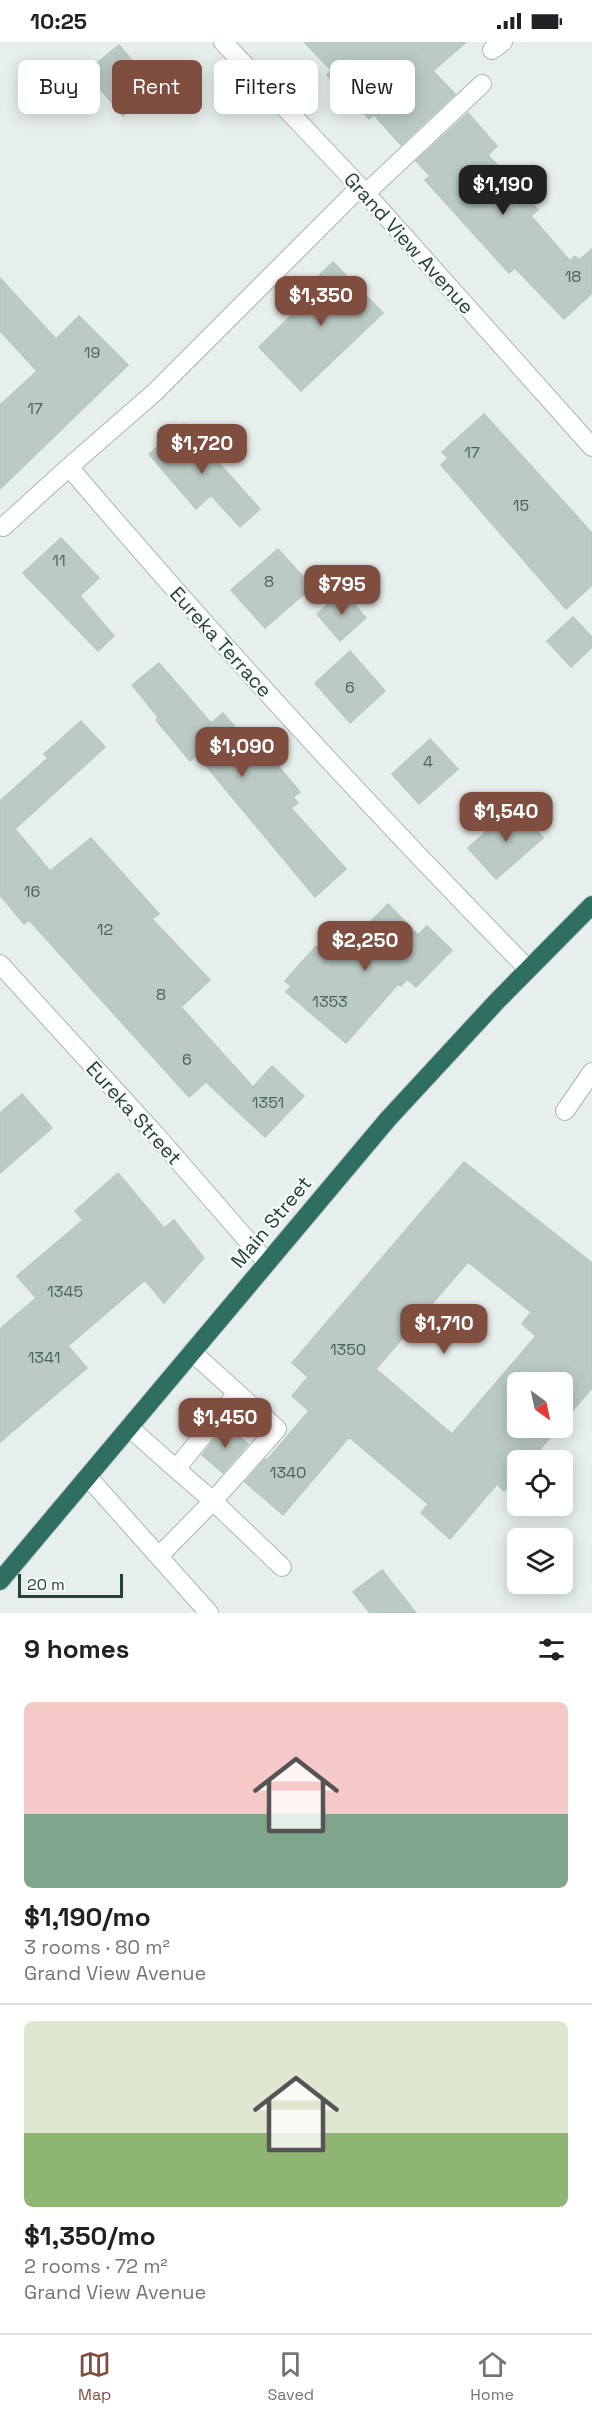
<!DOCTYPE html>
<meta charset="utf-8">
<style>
:root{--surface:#fff;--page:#f6f6f6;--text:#202124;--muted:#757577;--line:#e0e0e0;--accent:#7f4e3f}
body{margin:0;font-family:"Space Grotesk",sans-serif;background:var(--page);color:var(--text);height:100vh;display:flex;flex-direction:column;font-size:22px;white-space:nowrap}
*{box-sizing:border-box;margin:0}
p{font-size:20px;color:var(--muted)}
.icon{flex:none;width:33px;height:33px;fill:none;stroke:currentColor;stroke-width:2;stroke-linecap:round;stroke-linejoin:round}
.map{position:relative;height:1571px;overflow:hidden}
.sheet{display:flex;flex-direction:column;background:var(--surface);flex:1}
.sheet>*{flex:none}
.banner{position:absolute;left:18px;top:18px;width:556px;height:54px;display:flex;gap:12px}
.needle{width:39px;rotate:147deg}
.buttons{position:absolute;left:507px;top:1330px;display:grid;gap:12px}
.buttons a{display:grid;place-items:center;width:66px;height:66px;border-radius:9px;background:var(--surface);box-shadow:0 3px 15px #0003;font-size:30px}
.scale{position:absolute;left:18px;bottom:15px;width:105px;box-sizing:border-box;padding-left:6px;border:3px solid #24423a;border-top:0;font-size:16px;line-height:21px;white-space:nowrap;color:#24423a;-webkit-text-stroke:4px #f7fbf9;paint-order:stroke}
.price{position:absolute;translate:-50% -51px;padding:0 14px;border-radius:12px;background:var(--accent);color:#fff;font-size:20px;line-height:39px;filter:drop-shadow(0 2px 3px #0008)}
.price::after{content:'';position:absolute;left:50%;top:36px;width:18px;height:14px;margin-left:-9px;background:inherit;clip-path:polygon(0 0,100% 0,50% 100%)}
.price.current{background:#222;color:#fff}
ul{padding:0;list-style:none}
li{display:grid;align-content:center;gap:12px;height:318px;padding:0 24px}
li+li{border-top:2px solid var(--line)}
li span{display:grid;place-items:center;height:186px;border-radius:9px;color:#555}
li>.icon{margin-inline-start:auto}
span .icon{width:108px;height:108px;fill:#fffc;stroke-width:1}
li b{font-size:26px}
h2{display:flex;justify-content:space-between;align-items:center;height:72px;padding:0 24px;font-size:26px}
.chip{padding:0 21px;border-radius:9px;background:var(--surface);box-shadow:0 3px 15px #0003;font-size:21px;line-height:54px}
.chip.current{background:var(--accent);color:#fff}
.status{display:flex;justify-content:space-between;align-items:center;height:42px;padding:0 30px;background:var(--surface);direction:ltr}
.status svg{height:16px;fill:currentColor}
.menu{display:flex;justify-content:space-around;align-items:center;height:84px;border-top:2px solid var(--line);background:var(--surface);font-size:16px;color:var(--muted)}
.menu a{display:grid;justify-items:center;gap:3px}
.menu .current{color:var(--accent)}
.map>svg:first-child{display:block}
.building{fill:#bbcac4;stroke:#b8c9c2;stroke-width:1.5;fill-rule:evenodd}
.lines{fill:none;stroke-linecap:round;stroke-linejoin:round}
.minor-casing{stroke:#a8b8b2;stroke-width:20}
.highway-casing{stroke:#c2cac8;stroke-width:20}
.minor{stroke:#fff;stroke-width:18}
.highway{stroke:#2f6f62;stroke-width:18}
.labels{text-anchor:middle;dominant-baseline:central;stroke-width:4.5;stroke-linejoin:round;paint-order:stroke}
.number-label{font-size:16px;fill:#4a645c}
.street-label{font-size:20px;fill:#24423a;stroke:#f7fbf9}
</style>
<div class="status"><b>10:25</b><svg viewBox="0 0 49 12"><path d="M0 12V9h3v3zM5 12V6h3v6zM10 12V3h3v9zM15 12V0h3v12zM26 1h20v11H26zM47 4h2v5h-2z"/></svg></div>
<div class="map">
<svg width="592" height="1571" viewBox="0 0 592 1571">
<rect width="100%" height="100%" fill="#e6efeb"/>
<path class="building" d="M304,0H466L433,29L455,52L401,103L374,73L369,77L327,33L331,28Z
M119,3L156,47L123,74L86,30Z
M468,71L497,104L488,113L538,168L531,174L570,219L575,214L579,218L592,207V251L564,277L515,226L509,231L425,138L430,134L416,119Z
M333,220L383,271L301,349L259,305L306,259L300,252Z
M0,236L56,297L79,274L128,323L0,447V363L37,329L0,289Z
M484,372L592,491V543L566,567L441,423L448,416L442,410Z
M184,382L260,467L240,485L211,453L196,467L149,412Z
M61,496L99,536L80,554L114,594L98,609L23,531Z
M278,507L312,545L265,586L231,548Z
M343,549L366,576L340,599L317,572Z
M573,575L592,595V605L571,625L547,599Z
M350,609L385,649L350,681L315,641Z
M159,621L211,681L223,671L259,714L270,724L275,720L300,750L293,755L298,761L291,766L346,827L315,855L197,713L190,719L156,678L158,675L132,643Z
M81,679L105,705L15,787L50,829L91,796L159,872L152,877L210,938L181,965L253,1045L272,1024L304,1054L265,1095L206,1040L189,1055L29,878L24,882L0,853V759L48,716L44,712Z
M430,697L458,727L419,762L392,732Z
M515,764L543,796L496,837L468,806Z
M388,862L418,893L427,884L452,908L416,945L407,937L401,944L398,942L346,1001L286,950L291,944L285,939L316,904L332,918Z
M22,1052L52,1086L0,1131V1071Z
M464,1120L592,1221V1346L562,1381V1341H518V1386H558L530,1419H518V1433L504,1449L497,1442L450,1497L421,1471L428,1462L349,1395L283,1473L245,1440L265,1417L267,1418L309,1369L292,1354L308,1335L292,1321ZM468,1220L531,1270L522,1282L536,1294L452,1392L376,1327Z
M118,1131L164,1186L174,1178L204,1216L164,1261L145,1238L68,1304L87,1326L0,1400V1287L36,1256L17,1234L83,1178L75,1169Z
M226,1383L248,1402L223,1431L202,1413Z
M382,1528L416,1571H370L353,1550Z"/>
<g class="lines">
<defs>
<path id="minor" d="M223,0L360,145L592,405
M492,8L503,0
M360,145L155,350L69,425C216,598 369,765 528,927
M365,152L482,42
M3,485L69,425
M0,922L155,1092L267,1221
M565,1069L592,1030
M192,1310L277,1387L213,1459L282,1525
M130,1386L176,1427
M88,1435L209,1571
M159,1514L213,1459L176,1427L237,1351"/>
<path id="highway" d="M0,1539L388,1077L498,958L592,863"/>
</defs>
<use href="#minor" class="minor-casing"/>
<use href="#highway" class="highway-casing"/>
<use href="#minor" class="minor"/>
<use href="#highway" class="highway"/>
</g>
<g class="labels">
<g class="number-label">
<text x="573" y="234">18</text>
<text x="92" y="310">19</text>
<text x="35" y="366">17</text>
<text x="472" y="410">17</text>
<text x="521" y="463">15</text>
<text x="59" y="518">11</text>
<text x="269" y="539">8</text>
<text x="350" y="645">6</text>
<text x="428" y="719">4</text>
<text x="32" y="849">16</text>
<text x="105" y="887">12</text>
<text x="161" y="952">8</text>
<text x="330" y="959">1353</text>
<text x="187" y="1017">6</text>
<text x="268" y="1060">1351</text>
<text x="65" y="1249">1345</text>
<text x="348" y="1307">1350</text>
<text x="44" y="1315">1341</text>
<text x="288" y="1430">1340</text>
</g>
<g class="street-label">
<text transform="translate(409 201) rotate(48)">Grand View Avenue</text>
<text transform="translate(221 600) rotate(48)">Eureka Terrace</text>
<text transform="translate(134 1071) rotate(48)">Eureka Street</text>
<text transform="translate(271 1180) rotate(-50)">Main Street</text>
</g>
</g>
</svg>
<div class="buttons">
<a><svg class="needle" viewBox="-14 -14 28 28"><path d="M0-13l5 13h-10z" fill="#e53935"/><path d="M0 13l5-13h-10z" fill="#757577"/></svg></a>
<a><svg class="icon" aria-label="locate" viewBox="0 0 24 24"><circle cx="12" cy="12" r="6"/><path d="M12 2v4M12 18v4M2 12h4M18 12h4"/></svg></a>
<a><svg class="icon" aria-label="layers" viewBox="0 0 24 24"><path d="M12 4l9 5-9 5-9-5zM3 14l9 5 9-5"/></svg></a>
</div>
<div class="scale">20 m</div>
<b class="price current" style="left:503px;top:174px">$1,190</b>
<b class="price" style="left:321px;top:285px">$1,350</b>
<b class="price" style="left:202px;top:433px">$1,720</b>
<b class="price" style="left:342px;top:574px">$795</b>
<b class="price" style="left:242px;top:736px">$1,090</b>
<b class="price" style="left:506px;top:801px">$1,540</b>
<b class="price" style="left:365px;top:930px">$2,250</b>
<b class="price" style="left:444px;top:1313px">$1,710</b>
<b class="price" style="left:225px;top:1407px">$1,450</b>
<div class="banner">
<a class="chip">Buy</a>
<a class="chip current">Rent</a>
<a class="chip">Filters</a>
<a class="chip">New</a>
</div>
</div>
<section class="sheet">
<h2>9 homes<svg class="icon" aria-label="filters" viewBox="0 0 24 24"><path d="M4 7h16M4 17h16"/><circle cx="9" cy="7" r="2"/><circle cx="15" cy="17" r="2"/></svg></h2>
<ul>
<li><span style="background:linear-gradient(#f6c9c9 60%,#7fa58c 0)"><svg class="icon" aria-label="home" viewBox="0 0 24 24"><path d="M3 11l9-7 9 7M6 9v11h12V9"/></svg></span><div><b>$1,190/mo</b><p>3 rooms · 80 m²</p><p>Grand View Avenue</p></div></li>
<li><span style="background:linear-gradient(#dfe7d0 60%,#8fb573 0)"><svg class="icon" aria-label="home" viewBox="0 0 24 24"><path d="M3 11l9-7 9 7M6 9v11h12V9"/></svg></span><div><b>$1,350/mo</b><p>2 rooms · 72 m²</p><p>Grand View Avenue</p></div></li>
</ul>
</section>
<nav class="menu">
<a class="current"><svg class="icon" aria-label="map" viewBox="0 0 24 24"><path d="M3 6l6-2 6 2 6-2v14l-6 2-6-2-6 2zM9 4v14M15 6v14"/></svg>Map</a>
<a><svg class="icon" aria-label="saved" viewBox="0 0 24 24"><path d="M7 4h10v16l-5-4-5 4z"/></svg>Saved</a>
<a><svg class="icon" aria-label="home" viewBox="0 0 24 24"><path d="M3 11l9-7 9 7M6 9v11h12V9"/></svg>Home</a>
</nav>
